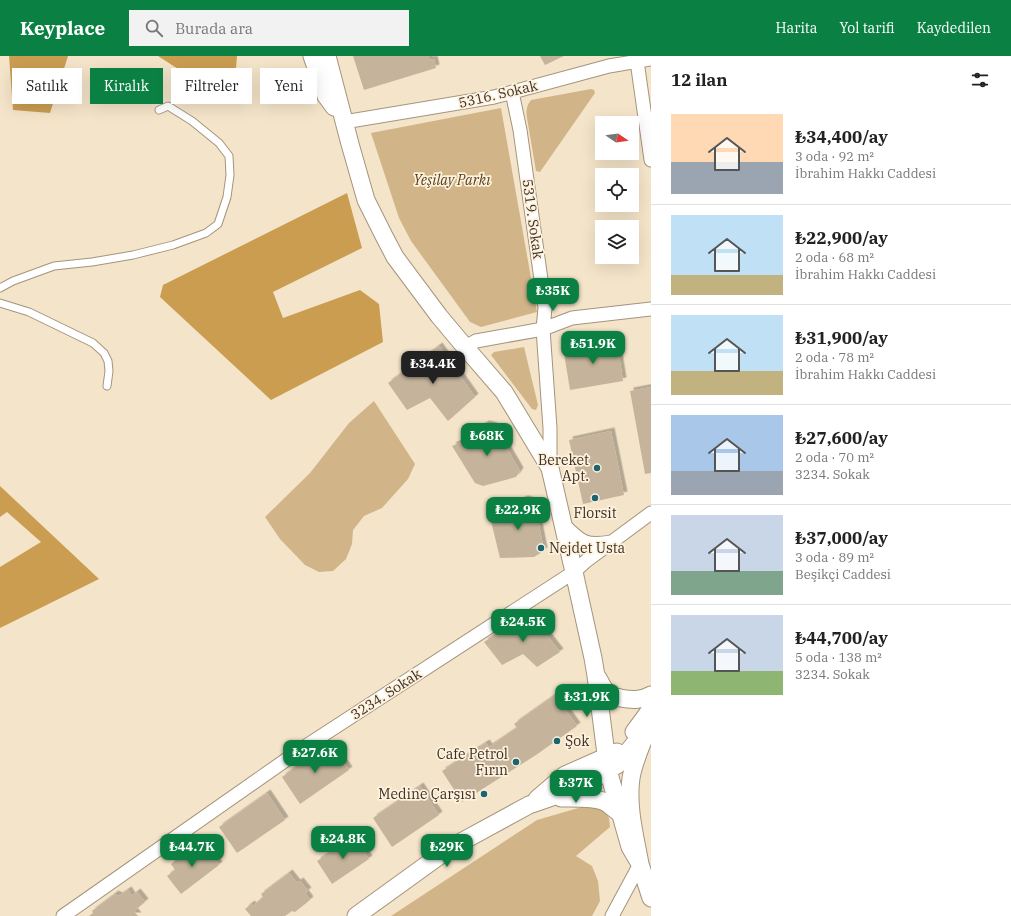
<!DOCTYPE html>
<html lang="tr">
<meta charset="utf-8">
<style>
:root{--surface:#fff;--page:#f2f2f2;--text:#222;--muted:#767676;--line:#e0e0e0;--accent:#0b8043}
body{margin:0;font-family:"IBM Plex Serif",serif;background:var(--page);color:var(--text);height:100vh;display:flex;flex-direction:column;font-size:15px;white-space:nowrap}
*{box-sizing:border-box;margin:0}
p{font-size:13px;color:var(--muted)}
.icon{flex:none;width:22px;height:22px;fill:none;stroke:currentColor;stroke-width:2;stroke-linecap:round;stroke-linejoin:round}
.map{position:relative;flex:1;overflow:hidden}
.side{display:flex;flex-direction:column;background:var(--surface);width:360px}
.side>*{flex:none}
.top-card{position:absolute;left:12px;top:12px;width:380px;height:36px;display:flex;gap:8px}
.needle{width:26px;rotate:103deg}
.tools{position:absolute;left:595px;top:60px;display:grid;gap:8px}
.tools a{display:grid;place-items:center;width:44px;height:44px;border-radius:0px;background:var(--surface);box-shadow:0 4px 16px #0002;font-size:20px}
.price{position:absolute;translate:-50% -34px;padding:0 9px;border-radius:8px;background:var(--accent);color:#fff;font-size:13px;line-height:26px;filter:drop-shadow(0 1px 2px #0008)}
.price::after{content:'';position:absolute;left:50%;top:24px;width:12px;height:9px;margin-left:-6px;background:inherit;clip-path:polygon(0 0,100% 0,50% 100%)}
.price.active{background:#222;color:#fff}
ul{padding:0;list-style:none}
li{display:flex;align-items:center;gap:12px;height:100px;padding:0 20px}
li+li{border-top:1px solid var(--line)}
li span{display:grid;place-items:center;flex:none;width:112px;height:80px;border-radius:0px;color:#555}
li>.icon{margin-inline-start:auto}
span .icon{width:48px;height:48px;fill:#fffc;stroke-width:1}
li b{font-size:17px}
h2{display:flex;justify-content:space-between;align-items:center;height:48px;padding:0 20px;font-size:17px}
.tag{padding:0 14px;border-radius:0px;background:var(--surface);box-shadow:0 4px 16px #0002;font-size:14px;line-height:36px}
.tag.active{background:var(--accent);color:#fff}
header{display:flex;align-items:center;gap:24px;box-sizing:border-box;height:56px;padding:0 20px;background:var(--accent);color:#fff}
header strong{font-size:19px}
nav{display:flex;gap:22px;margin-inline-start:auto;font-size:14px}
.search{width:280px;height:36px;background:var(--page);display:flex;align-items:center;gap:10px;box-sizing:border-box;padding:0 14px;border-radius:0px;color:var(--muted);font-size:15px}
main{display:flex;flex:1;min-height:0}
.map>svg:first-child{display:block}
.green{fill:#d1b588}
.forest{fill:#ca9d51}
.building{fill:#c5b49b;filter:url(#shadow)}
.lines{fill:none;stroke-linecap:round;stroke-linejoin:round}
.service-casing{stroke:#a4947c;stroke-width:9}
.minor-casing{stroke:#a4947c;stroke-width:15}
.tertiary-casing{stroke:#a4947c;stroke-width:19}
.service{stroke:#fff;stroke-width:7}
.minor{stroke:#fff;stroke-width:13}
.tertiary{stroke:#fff;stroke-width:17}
.poi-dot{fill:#1a6570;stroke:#fff1dc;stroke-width:1.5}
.labels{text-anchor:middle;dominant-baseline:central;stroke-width:3.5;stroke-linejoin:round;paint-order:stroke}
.street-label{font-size:14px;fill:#393228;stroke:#fff1dc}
.park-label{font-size:14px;font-style:italic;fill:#523f1e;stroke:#fff1dc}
.poi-label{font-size:14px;fill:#393228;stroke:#fff1dc;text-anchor:end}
</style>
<header>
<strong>Keyplace</strong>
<div class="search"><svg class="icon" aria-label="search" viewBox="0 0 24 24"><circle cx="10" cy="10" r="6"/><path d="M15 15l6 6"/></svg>Burada ara</div>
<nav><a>Harita</a><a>Yol tarifi</a><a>Kaydedilen</a></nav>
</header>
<main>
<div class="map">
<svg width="651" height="860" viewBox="0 0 651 860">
<defs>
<filter id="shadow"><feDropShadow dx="3.5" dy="-3.5" stdDeviation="0" flood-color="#0004"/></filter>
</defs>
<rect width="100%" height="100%" fill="#f4e4c9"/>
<path class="green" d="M591,33L594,34L595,37L540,116L536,115L527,62C526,55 526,50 531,44Z
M501,52L537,256L481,271L470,266L411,185L399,162L371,77Z
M524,291L538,349L536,354L532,353L491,299L494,296Z
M374,345L415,408L408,423L382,452L364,460L353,474L352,488L346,503L333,515L319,516L305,509L280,483L265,461L310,417L349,367Z
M599,746L609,762L610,771L576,800L592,810L598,825L600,845L592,860H391L537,764Z"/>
<path class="forest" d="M9,0H68L50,57L13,54Z
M158,0H237L235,24L200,27Z
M347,137L362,192L273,236L283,262L360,234L379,248L383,286L271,344L160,241L163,229Z
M0,430L99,523L0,572V511L41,486L7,456L0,461Z"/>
<path class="building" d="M353,0H428L430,4L434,3L436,12L364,34Z
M540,0H564L545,9Z
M608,284L609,288L617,287L623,325L570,334L563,291Z
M439,290L475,341L448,365L430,342L407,354L388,327Z
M651,331V417L645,418L630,335Z
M486,368L494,370L520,415L516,421L483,430L475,427L452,390L470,382L472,375Z
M611,375L624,439L583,448L569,384Z
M524,443L529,444L535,448L544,495L534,501L500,502L490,461L516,447Z
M530,557L560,596L537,611L523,598L502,609L484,586Z
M555,639L577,670L536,699L462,746L442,715L486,687L489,691L517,672L514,668Z
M330,688L349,714L300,748L282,721Z
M420,730L439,759L392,791L373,762Z
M267,737L285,764L237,797L219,771Z
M354,780L369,803L332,828L317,805Z
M204,789L219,809L181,838L167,820L175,814L171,808L193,791L196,796Z
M289,817L297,827L300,825L308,835L305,837L310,844L295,856L292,855L285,860H251L245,853L251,848L253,850L263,841L261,838Z
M128,834L132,840L137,836L145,846L134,855L138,860H89L93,857L92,855L115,838L119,840Z"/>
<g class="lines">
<defs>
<path id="service" d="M0,232L13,225L54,210L92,206L133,199L173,189L206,177L218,168L227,141L230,119L229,100L219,87L192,65L168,50L159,54
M0,247L29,256L93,287L104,297L108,305L109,315L107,330"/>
<path id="minor" d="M637,5L651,104
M512,36L520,74L545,252L543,273L550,372V412
M344,66L494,41L609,10L651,3
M465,291L476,285L543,273L572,262L651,253
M562,467C580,485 585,491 611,486
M63,860L303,692L574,516L586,505L651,457
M612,860L640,808"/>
<path id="tertiary" d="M312,0L326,40L334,51
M327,0L350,88L366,144L384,180L395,201L439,260L465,291L504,336L550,412L574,516L593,602L596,620L608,714L630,791L640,808C635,780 627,751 631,722C634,704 643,686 649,669
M598,622C601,628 605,636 611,640C614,641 618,641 620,642C631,644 641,645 651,639
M634,676L651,653
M561,742C574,742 594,741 605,746C610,749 615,754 620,757
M537,743L565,719L617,696
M640,808L651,842
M356,860L450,792L529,749L578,732L617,709L640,681"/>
</defs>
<use href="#service" class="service-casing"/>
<use href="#minor" class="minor-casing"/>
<use href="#tertiary" class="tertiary-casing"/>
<use href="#service" class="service"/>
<use href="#minor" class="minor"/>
<use href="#tertiary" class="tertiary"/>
</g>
<g class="poi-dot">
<circle cx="597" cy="412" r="4"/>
<circle cx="595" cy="442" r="4"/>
<circle cx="541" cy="492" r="4"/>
<circle cx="557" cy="685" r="4"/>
<circle cx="516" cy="706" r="4"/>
<circle cx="484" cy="738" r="4"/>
</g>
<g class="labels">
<g class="street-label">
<text transform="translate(498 38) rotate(-13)">5316. Sokak</text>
<text transform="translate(533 163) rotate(82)">5319. Sokak</text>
<text transform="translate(386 638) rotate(-33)">3234. Sokak</text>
</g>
<g class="park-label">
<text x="452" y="124">Yeşilay Parkı</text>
</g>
<g class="poi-label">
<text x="589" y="404">Bereket<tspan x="589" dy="16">Apt.</tspan></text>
<text x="595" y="457" text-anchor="middle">Florsit</text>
<text x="549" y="492" text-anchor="start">Nejdet Usta</text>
<text x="565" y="685" text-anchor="start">Şok</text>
<text x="508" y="698">Cafe Petrol<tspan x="508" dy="16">Fırın</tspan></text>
<text x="476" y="738">Medine Çarşısı</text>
</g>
</g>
</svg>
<div class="tools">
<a><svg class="needle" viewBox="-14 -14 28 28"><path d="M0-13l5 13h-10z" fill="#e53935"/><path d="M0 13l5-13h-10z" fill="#767676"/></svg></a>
<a><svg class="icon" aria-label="locate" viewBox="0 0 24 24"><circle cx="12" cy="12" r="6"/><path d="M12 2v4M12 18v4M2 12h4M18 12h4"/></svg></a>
<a><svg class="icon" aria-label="layers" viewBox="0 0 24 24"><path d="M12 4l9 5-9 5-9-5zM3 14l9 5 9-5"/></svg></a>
</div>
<b class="price" style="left:553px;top:256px">₺35K</b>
<b class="price" style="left:593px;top:309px">₺51.9K</b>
<b class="price active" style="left:433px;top:329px">₺34.4K</b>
<b class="price" style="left:487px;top:401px">₺68K</b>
<b class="price" style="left:518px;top:475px">₺22.9K</b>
<b class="price" style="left:523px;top:587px">₺24.5K</b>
<b class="price" style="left:587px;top:662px">₺31.9K</b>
<b class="price" style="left:315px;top:718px">₺27.6K</b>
<b class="price" style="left:576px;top:748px">₺37K</b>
<b class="price" style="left:343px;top:804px">₺24.8K</b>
<b class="price" style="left:192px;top:812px">₺44.7K</b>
<b class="price" style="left:447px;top:812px">₺29K</b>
<div class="top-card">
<a class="tag">Satılık</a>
<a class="tag active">Kiralık</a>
<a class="tag">Filtreler</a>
<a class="tag">Yeni</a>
</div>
</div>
<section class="side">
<h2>12 ilan<svg class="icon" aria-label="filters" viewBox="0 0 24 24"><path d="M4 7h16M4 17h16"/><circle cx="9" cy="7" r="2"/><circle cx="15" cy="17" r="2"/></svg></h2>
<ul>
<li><span style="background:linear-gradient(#ffd9b3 60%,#9aa5b1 0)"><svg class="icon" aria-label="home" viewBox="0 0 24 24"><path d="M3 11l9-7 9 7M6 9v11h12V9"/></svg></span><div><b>₺34,400/ay</b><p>3 oda · 92 m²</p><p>İbrahim Hakkı Caddesi</p></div></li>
<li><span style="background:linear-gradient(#bfe0f5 75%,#c2b280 0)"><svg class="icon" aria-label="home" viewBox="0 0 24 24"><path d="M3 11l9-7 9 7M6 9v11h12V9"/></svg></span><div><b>₺22,900/ay</b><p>2 oda · 68 m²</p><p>İbrahim Hakkı Caddesi</p></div></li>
<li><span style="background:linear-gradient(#bfe0f5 70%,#c2b280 0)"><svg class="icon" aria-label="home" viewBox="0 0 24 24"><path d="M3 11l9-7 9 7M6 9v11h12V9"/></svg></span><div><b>₺31,900/ay</b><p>2 oda · 78 m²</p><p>İbrahim Hakkı Caddesi</p></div></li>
<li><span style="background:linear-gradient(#a9c7e8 70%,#9aa5b1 0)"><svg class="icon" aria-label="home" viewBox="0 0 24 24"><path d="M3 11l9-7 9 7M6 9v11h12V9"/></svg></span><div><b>₺27,600/ay</b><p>2 oda · 70 m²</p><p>3234. Sokak</p></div></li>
<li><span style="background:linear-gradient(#c9d6e8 70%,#7fa58c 0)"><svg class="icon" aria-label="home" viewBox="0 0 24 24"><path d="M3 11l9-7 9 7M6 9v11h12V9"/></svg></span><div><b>₺37,000/ay</b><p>3 oda · 89 m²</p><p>Beşikçi Caddesi</p></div></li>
<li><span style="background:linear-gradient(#c9d6e8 70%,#8fb573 0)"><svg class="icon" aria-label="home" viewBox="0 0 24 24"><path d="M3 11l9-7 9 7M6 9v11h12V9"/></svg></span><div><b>₺44,700/ay</b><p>5 oda · 138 m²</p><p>3234. Sokak</p></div></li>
</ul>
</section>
</main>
